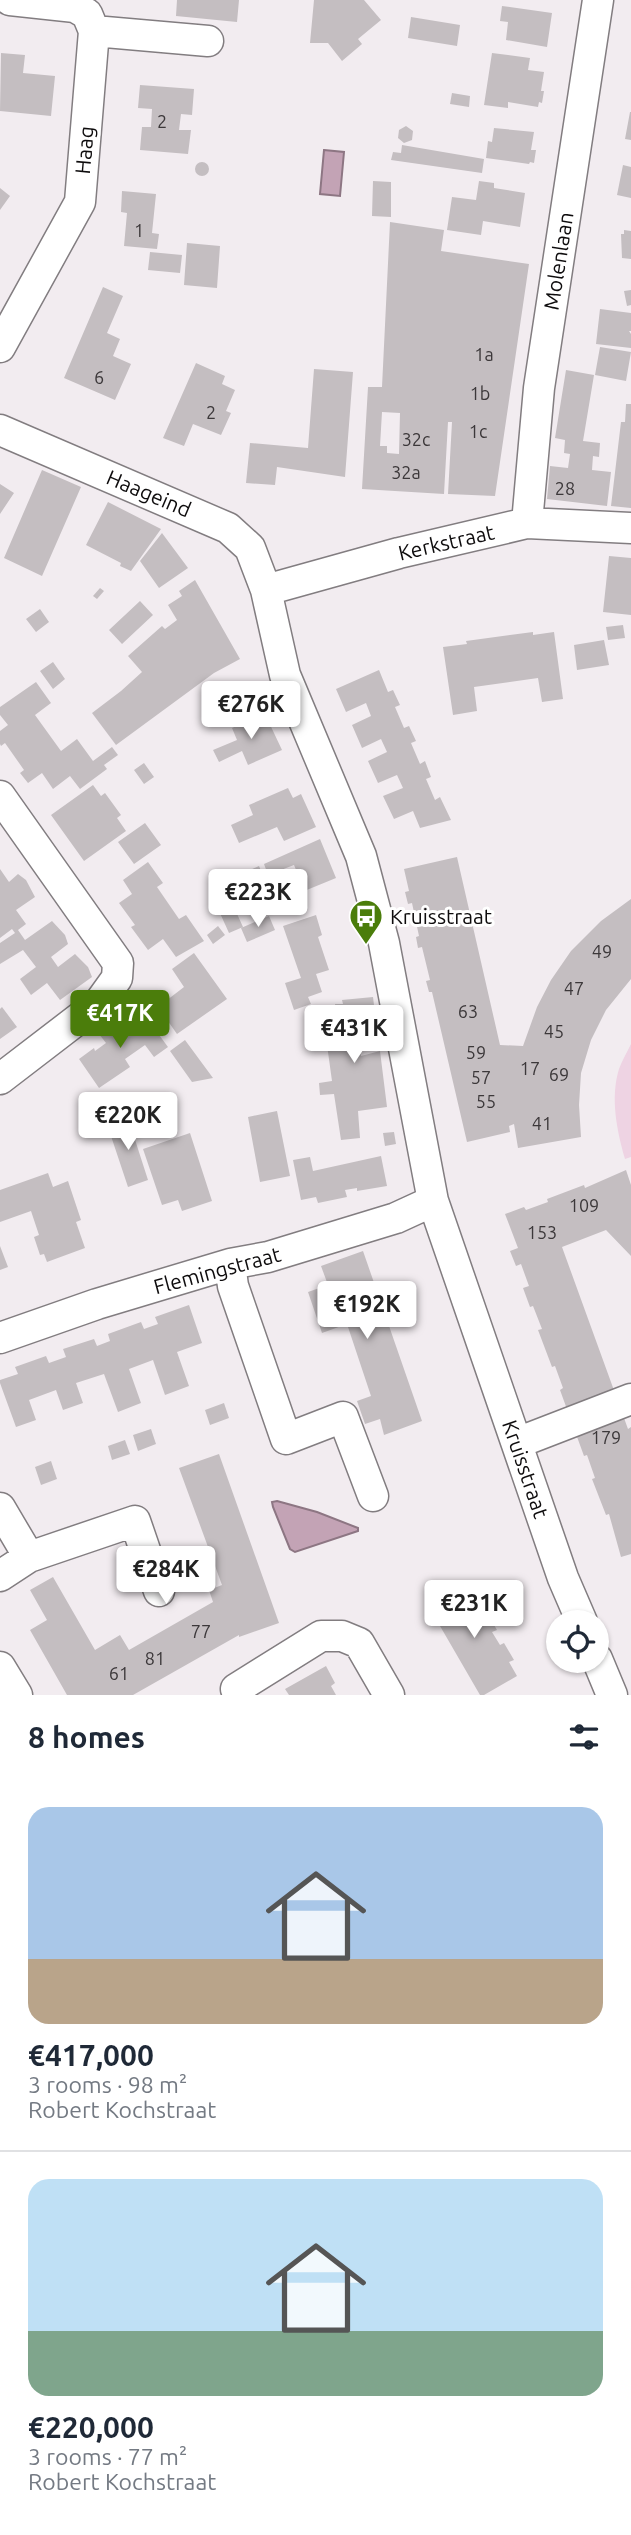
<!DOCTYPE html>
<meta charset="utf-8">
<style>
:root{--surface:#fff;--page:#f2f2f3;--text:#1f2937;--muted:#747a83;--line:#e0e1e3;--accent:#4b7d0b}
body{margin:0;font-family:Ubuntu,sans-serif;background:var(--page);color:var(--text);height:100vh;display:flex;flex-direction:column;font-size:26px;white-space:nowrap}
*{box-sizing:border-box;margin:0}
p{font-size:23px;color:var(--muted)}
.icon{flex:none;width:38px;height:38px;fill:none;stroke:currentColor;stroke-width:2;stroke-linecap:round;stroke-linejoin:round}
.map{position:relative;height:1695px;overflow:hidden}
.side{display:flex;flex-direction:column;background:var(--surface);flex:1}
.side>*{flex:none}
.buttons{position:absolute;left:546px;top:1610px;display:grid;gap:14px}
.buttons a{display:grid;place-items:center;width:63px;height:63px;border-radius:50%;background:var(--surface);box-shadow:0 2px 5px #0004;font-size:35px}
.price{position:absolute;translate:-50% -60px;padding:0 16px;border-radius:7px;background:#fff;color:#222;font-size:23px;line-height:46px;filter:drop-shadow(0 2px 4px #0008)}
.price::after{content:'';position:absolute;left:50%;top:42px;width:21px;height:16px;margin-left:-10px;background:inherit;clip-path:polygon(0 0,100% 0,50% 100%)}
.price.current{background:var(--accent);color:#fff}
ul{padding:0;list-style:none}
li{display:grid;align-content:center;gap:14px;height:371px;padding:0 28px}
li+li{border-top:2px solid var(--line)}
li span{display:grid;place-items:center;height:217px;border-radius:21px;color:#555}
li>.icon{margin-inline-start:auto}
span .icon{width:126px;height:126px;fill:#fffc;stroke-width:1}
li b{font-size:30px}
h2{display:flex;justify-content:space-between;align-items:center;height:84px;padding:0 28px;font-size:30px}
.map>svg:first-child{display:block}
.green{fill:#eed3e3}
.water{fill:#c3a3b5;stroke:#8d7683;stroke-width:2}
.building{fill:#c4bec1;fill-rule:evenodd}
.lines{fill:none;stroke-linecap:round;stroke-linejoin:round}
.minor-casing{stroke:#827d80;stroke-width:33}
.minor{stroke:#fff;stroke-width:30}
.labels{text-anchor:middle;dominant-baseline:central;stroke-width:6;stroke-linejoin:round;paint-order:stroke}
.number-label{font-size:18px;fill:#3c383a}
.street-label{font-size:21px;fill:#0e0c0d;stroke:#fff}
.poi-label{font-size:21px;fill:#0e0c0d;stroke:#fff;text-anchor:start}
</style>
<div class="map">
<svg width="631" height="1695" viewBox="0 0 631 1695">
<rect width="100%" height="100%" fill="#f2ecf0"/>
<path class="green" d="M631,1044V1157L625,1159C617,1131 610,1098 619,1069C622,1061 627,1052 631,1044Z"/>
<path class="water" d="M324,150L344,152L340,196L320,194Z
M277,1501L317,1512L358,1528V1531L295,1552L290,1549L273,1507L272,1502Z"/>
<path class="building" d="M177,0H239L237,22L176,16Z
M314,0H364L381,20L358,39L362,44L342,61L328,43H310Z
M502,6L552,13L547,47L506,40L508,22L500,21Z
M411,17L460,25L457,46L408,38Z
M1,53L25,55L23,73L55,76L51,116L0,111Z
M492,53L530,58L528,70L544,72L541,91H544L542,103L539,102L538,107L508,102V108L484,105Z
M140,85L194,89L192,115L181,114L179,130H191L188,154L140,150L142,127H151L152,109L138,108Z
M452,93L470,96L469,107L450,104Z
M630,112H631V140L625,139Z
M406,126L413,131L412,140L404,143L398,138L399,130Z
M494,128L534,132L531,150H536L534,163L530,162L529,164L486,158L488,141L492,142Z
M402,145L484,159L482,173L391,160L393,152L401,153Z
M195 169a7 7 0 1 1 14 0a7 7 0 1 1-14 0Z
M623,165L631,167V198L617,195Z
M373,181L391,182V217L372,216Z
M479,181L494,183V188L525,193L520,227L483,221L481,235L447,230L452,197L476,200Z
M0,188L10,196L0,210Z
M122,191L156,194L152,233L159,234L157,249L124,246L127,213L121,212Z
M390,222L444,230L441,251L529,264L495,496L448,494L452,422H448L444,494L362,489L368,387H382ZM382,412L400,413L399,454L387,453V446H380Z
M624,230L631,231V259L622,258L621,234H624Z
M187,243L220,246L217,288L184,285Z
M150,252L182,255L180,273L148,270Z
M103,287L123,296L107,333L120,339L113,356L131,364L115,400L64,378Z
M631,290V305L627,306L624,291Z
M600,309L631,313V331H629L631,334V348L596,344Z
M600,347L631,352L626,381L595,375Z
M196,363L225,376L222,384L235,390L226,411L231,413L221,435L193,424L184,446L163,438Z
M314,369L353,372L345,477L277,467L275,485L246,483L250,443L308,448Z
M566,370L594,375L583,441L600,443L599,457L593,456L592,470L611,472L607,506L547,499L550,466L568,468L570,454L564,453L565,440L555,438Z
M626,404H631V508L611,506L621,422H625Z
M42,470L81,487L42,576L4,558Z
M0,484L14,493L0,514Z
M108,502L161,529L131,571L120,566L121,563L86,545Z
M162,533L188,568L159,588L140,561Z
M609,556L631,558V615L603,612Z
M195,580L240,659L214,673L116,745L92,713L121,691L142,672L128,656L162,626L165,629L177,620L168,605L182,596L179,591Z
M100,588L104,591L97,599L93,596Z
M140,601L153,615L122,644L109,630Z
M40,609L49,622L36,632L26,619Z
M623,625L625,638L608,640L606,627Z
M533,632V635L554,632L563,699L542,702L538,678L474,687L477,711L453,715L443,647L467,644L466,641Z
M604,640L609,665L577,670L574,645Z
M53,662L65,679L53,689L40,671Z
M379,670L388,692L393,690L400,705L395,707L404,728L409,726L416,741L411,743L420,764L425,761L431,777L426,779L435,800L440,797L451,820L420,828L413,811L394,819L383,796L403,788L397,775L378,783L368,761L387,752L381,739L362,748L352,725L371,716L366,703L346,712L336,689Z
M36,682L51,703L35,715L61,751L77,739L93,761L112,747L118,755L104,765L107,769L80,789L70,776L53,789L42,773L28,783L20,773L24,770L5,743L1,746L0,744V731L8,725L0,715V707Z
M265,714L282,750L248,765L242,751L219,762L213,750L237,740L232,728Z
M144,763L154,777L144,784L134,770Z
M93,785L101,796L105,793L121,815L117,818L126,831L84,861L51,815Z
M288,788L293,798L301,794L316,827L284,841L277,827L239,843L231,825L253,815L249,805Z
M145,823L161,845L134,864L118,842Z
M320,839L336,878L275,903L270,889L299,877L294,865L268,875L264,864Z
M457,857L500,1045L523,1046L537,1007L551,980L571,951L601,921L631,899V979L606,1010L591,1040L581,1073L579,1105L581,1137L518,1148L514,1124L509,1126L510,1132L467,1142L432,992H429L426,981L430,980L422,947L418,948L416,937L419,936L412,903L408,904L405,892L409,891L404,869Z
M148,862L163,883L157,887L179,919L186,915L204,941L176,957L163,939L148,950L131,927L135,925L119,903L132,894L123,880Z
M259,866L267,885L256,889L248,871Z
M0,869L9,882L18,874L26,880L35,897L16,910L26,924L18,930L25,940L52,921L65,935L68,944L51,957L58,967L75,954L88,967L92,977L60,1000L47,983L31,995L20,979L36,967L23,950L0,964V943L15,933L12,929L0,938Z
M233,905L243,927L229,933L219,911Z
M316,915L322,935L318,937L329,970L316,974L322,992L308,997L311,1004L294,1010L285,983L301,978L283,926Z
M269,916L275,930L247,942L241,928Z
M218,926L225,935L213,944L207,935Z
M194,953L227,999L177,1034L158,1007L184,987L172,969Z
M373,997L378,1038L358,1040L361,1056L380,1051L387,1107L358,1111L360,1138L341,1140L334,1094L320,1095L319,1083L332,1081L327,1045H331L326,1012L336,1011L335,1004H343L342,1000Z
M2,1007L17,1027L0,1039V1009Z
M128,1014L141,1032L151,1024L168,1047L154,1057L145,1045L125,1059L130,1067L99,1088L79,1059L94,1048L95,1051L106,1043L99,1034Z
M185,1040L213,1078L192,1082L170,1051Z
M277,1111L290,1176L260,1182L248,1117Z
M128,1118L148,1180L128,1187L107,1124Z
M394,1132L396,1144L385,1146L383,1133Z
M190,1133L212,1201L182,1211L178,1200L162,1205L143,1149Z
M381,1156L387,1186L357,1191V1188L345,1190L347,1197L318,1203L316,1197L301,1200L293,1160L310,1157L313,1171Z
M626,1170L631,1185V1256L606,1230L562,1247L628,1429L631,1427V1554L621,1557L609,1514L606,1515L592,1479L595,1478L587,1455L584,1456L560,1390L563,1388L555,1366L552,1367L538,1330L542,1329L533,1306L530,1307L523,1288L529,1286L521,1264L516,1266L510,1251L518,1248L505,1214L524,1207L526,1210L548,1202L547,1199L584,1185L585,1188Z
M48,1173L53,1187L68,1181L81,1220L76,1222L85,1248L47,1262L44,1254L40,1255L34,1237L39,1235L31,1211L0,1222V1190Z
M0,1246L8,1267L0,1270Z
M363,1251L422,1421L384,1435L380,1419L365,1424L357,1401L371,1396L347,1324L322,1333L308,1292L328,1285L321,1266Z
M189,1305L202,1343L177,1352L189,1386L165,1395L153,1360L129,1369L141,1403L118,1412L104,1374L76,1383L83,1403L63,1410L56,1390L29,1400L36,1420L16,1427L0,1383V1380L18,1374L15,1367L46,1356L49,1363L66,1357L63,1349L94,1339L97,1346L110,1341L108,1334L141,1322L144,1329L158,1324L155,1317Z
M224,1403L229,1418L210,1425L205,1410Z
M151,1429L156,1444L138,1451L133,1435Z
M125,1440L130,1454L112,1460L108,1446Z
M219,1454L279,1623L239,1637V1635L133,1695H67L30,1630L47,1620L30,1590L53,1577L95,1650L120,1635L129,1650L213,1602L209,1590L222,1585L179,1468Z
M51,1461L57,1479L41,1485L35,1467Z
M470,1583L480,1600L475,1603L483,1616L487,1613L497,1630L492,1632L500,1645L504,1643L514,1660L509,1662L517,1676L484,1695H480L429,1607Z
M326,1666L335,1683L331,1686L336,1695H289L285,1689Z"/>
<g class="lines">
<defs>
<path id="minor" d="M94,31L208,41
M0,347L80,202L94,31L87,14L75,7L10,0
M0,430L228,528L250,548L266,590L285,675L361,856L384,943L433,1201L563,1578L582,1622
M527,523L539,388L598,0
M266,590L399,553L527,523L631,528
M0,796L118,963L117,978L99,1003L0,1079
M230,1264L233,1286L286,1439L343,1417L373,1496
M0,1338L97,1304L230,1264L268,1257L396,1218L433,1201
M517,1443L631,1399
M0,1508L29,1557
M0,1576L29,1557L135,1521L159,1591
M597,1659L612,1695
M0,1667L17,1695
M240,1695L236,1689L321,1636H342L359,1643L389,1695"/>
</defs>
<use href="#minor" class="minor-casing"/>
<use href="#minor" class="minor"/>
</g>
<defs>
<symbol id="bus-pin" viewBox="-11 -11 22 30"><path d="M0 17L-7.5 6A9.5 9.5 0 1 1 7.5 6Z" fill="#4b7d0b" stroke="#fff"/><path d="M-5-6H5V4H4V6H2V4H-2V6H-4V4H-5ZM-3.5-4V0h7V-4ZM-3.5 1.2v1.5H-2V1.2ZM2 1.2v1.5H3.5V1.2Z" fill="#fff"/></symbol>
</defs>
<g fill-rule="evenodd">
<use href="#bus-pin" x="347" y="897" width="38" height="52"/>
</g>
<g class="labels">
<g class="number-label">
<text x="162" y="121">2</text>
<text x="139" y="230">1</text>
<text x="484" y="354">1a</text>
<text x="99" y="377">6</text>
<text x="480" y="393">1b</text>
<text x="211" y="412">2</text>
<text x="478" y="431">1c</text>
<text x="416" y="439">32c</text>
<text x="406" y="472">32a</text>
<text x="565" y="488">28</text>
<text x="602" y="951">49</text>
<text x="574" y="988">47</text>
<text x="468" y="1011">63</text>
<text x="554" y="1031">45</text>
<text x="476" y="1052">59</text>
<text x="530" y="1068">17</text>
<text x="559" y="1074">69</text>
<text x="481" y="1077">57</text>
<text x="486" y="1101">55</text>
<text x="542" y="1123">41</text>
<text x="584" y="1205">109</text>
<text x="542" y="1232">153</text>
<text x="606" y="1437">179</text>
<text x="201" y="1631">77</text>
<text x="155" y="1658">81</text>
<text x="119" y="1673">61</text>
</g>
<g class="street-label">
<text transform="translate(84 150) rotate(-85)">Haag</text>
<text transform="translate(558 261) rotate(-81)">Molenlaan</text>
<text transform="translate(149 493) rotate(23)">Haageind</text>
<text transform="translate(446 542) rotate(-13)">Kerkstraat</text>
<text transform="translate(217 1270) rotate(-15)">Flemingstraat</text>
<text transform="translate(526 1469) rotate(71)">Kruisstraat</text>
</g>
<g class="poi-label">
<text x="390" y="916">Kruisstraat</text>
</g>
</g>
</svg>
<div class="buttons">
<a><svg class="icon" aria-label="locate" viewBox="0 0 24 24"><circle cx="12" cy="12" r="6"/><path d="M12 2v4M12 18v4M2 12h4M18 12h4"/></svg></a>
</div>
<b class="price" style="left:251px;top:741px">€276K</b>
<b class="price" style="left:258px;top:929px">€223K</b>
<b class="price current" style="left:120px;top:1050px">€417K</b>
<b class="price" style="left:354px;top:1065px">€431K</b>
<b class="price" style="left:128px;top:1152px">€220K</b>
<b class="price" style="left:367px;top:1341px">€192K</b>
<b class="price" style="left:166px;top:1606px">€284K</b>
<b class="price" style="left:474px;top:1640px">€231K</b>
</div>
<section class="side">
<h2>8 homes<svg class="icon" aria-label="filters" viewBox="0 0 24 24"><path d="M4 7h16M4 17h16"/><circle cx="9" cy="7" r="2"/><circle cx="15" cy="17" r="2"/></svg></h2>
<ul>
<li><span style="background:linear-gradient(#a9c7e8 70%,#b9a48a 0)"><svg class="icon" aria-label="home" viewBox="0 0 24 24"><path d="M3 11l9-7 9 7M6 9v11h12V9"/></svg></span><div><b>€417,000</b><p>3 rooms · 98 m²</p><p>Robert Kochstraat</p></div></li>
<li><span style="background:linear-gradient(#bfe0f5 70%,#7fa58c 0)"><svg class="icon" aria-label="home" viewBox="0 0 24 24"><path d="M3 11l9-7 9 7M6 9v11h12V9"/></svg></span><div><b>€220,000</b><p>3 rooms · 77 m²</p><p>Robert Kochstraat</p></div></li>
</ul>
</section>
